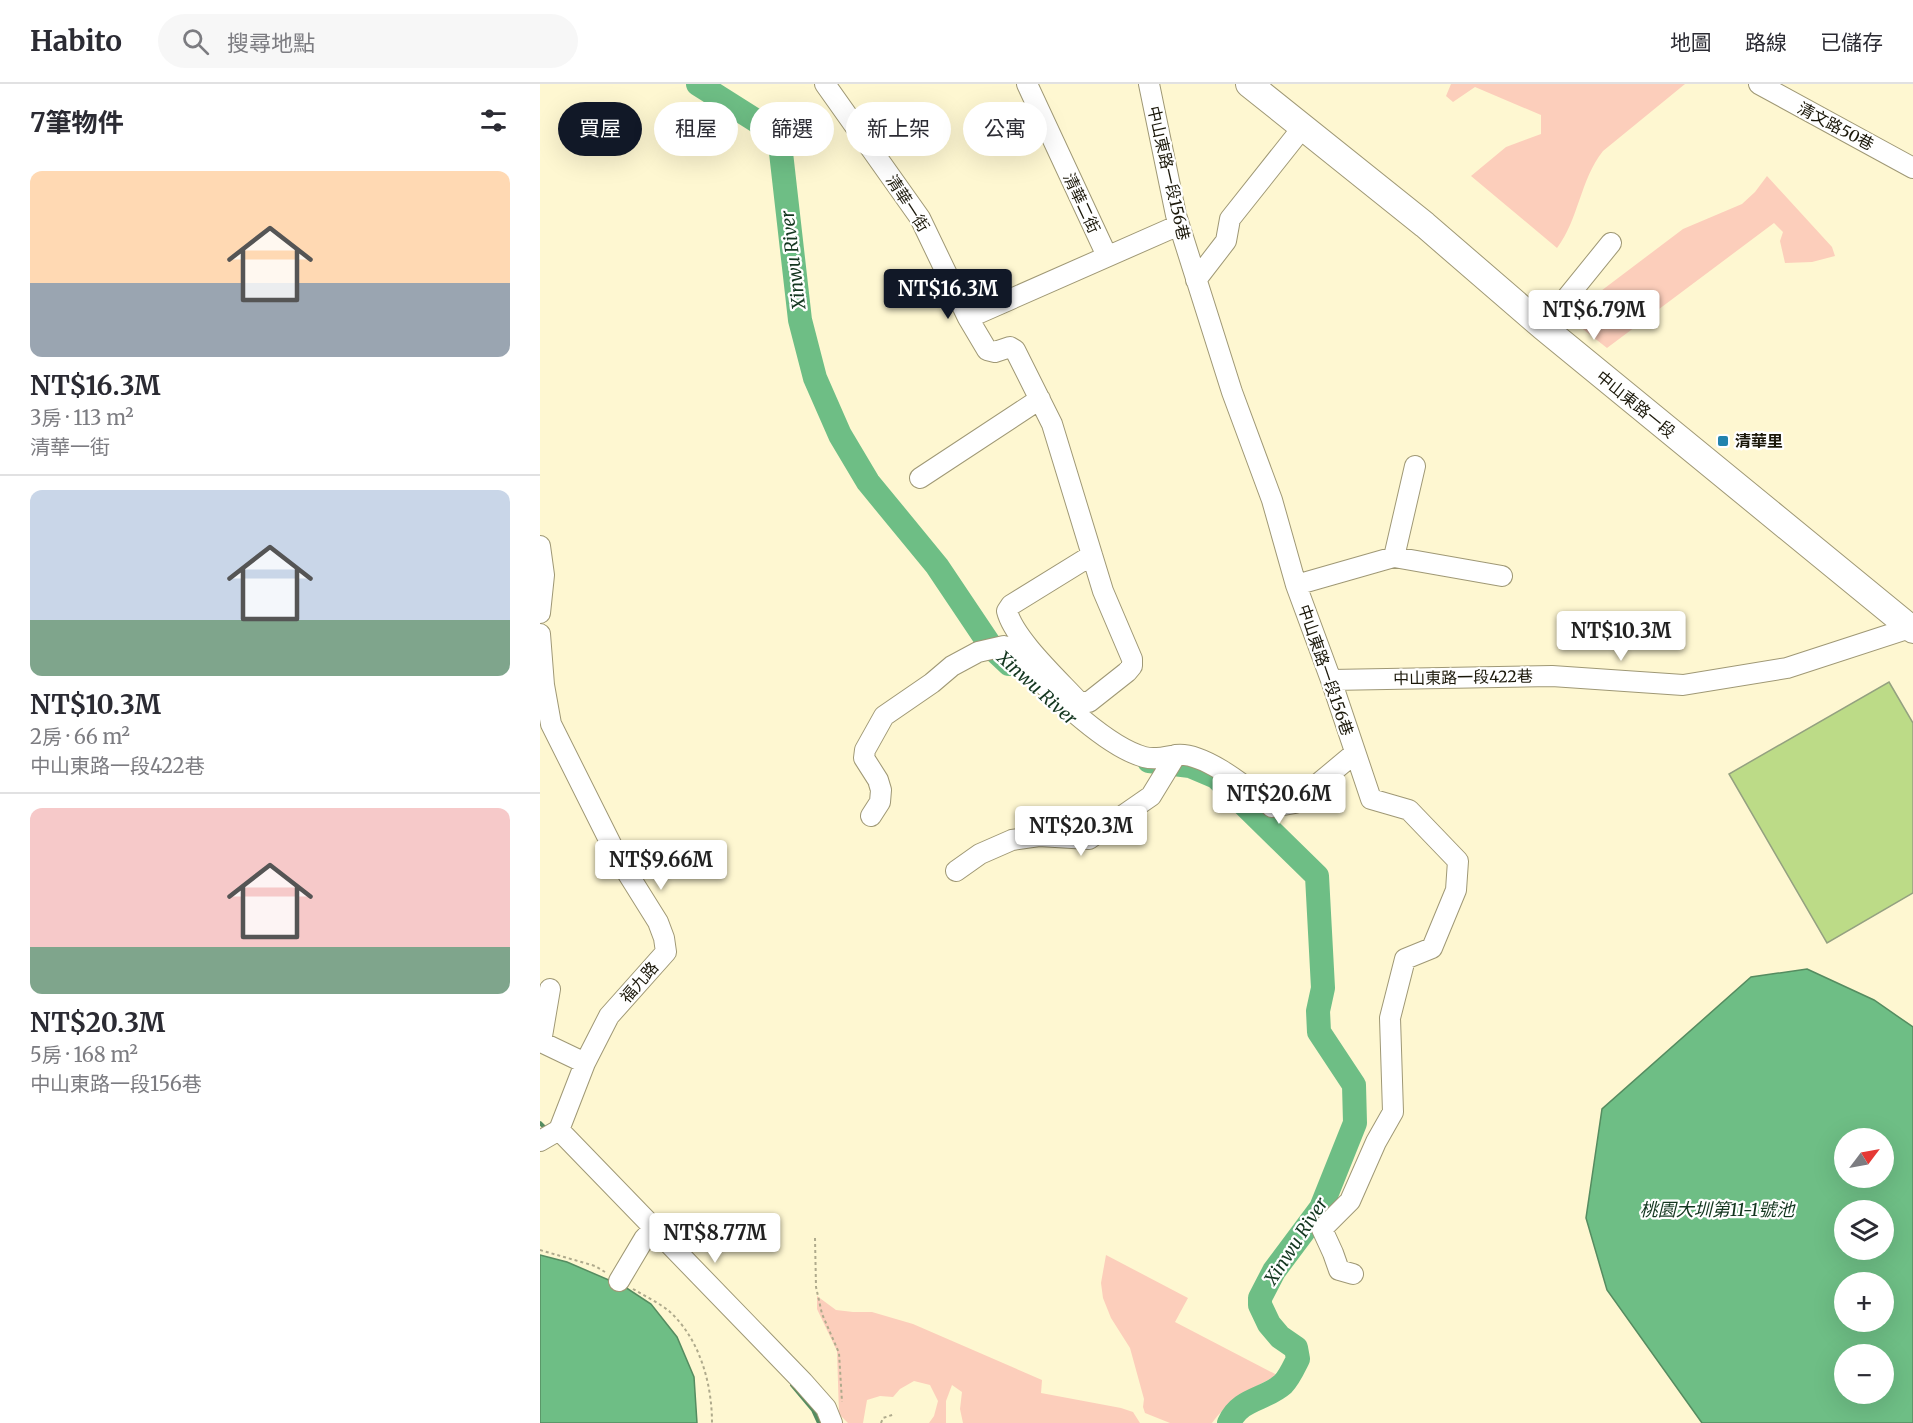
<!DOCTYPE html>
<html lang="zh-TW">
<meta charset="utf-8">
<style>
:root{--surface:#fff;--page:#f7f7f7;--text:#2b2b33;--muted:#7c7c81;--line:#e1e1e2;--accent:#111827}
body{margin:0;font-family:Merriweather,"Noto Sans TC",serif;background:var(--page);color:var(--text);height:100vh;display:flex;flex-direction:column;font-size:22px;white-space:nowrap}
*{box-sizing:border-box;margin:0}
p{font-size:20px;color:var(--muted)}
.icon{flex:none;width:33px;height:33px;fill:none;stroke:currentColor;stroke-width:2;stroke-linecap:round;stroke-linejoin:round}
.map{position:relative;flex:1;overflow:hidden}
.details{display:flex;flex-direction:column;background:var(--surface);width:540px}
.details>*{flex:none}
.banner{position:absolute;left:18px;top:18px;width:570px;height:54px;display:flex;gap:12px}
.needle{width:39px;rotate:58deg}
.buttons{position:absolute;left:1294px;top:1044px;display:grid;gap:12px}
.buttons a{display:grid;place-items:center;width:60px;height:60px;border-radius:50%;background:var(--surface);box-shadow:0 6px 24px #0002;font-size:30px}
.price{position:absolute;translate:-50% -51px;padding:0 14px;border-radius:6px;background:#fff;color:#222;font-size:20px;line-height:39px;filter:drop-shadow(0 2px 3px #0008)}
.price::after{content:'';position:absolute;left:50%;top:36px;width:18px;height:14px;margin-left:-9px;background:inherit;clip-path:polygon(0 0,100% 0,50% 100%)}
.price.current{background:var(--accent);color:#fff}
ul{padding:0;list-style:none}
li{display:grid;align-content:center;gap:12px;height:318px;padding:0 30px}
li+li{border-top:2px solid var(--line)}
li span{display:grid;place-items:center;height:186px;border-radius:12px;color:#555}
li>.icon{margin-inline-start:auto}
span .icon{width:108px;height:108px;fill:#fffc;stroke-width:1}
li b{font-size:26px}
h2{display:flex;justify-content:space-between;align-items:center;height:72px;padding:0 30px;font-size:26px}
.pill{padding:0 21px;border-radius:27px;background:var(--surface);box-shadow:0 6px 24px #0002;font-size:21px;line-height:54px}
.pill.current{background:var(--accent);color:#fff}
header{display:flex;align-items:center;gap:36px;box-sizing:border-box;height:84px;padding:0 30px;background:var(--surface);border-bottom:2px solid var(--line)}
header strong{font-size:28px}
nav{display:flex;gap:33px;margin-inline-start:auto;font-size:21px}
.search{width:420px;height:54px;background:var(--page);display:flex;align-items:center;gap:15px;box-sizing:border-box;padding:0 21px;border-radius:33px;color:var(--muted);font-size:22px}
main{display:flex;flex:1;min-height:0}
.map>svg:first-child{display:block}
.green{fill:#fccebb}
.water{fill:#6ebe85;stroke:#558c60;stroke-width:1.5;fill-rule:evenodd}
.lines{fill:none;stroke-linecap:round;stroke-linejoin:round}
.stream{stroke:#558c60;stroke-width:4}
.river{stroke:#6ebe85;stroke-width:24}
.building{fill:#bcdb87;stroke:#94a180;stroke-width:1.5}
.minor-casing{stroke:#9f9875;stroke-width:22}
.major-casing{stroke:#9f9875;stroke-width:28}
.path{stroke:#afaa8c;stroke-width:2;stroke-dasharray:3 3;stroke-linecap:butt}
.minor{stroke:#fff;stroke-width:20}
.major{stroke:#fff;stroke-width:26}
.poi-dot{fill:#2183ae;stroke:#fff;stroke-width:2}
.labels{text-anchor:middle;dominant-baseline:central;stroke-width:4.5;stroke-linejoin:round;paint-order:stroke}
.street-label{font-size:16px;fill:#1a1709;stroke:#fff}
.poi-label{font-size:16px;font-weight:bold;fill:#1a1709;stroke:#fff;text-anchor:start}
.water-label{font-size:18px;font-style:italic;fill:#13361f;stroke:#fff}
</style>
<header>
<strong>Habito</strong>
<div class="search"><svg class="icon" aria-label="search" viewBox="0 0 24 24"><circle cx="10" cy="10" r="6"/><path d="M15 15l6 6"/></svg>搜尋地點</div>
<nav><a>地圖</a><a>路線</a><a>已儲存</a></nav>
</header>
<main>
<section class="details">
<h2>7筆物件<svg class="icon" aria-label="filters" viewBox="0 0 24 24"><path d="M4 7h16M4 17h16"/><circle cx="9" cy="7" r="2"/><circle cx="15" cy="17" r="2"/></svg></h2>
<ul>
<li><span style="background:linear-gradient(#ffd9b3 60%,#9aa5b1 0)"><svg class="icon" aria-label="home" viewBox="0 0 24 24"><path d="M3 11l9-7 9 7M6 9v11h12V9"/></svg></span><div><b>NT$16.3M</b><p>3房 · 113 m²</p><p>清華一街</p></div></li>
<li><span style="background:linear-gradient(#c9d6e8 70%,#7fa58c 0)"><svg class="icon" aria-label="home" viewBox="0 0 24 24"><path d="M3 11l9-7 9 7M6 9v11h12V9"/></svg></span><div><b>NT$10.3M</b><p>2房 · 66 m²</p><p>中山東路一段422巷</p></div></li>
<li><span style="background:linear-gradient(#f6c9c9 75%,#7fa58c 0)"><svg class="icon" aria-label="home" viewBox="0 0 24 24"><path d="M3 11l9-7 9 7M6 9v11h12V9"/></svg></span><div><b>NT$20.3M</b><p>5房 · 168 m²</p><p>中山東路一段156巷</p></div></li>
</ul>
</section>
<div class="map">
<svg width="1373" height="1339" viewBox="0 0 1373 1339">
<rect width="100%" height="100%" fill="#fef7d1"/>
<path class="green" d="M911,0H1145L1063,67C1040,96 1039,135 1017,164L931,92L966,63L1001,50V31L935,3L913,18L906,12Z
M1227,92L1292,163L1295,172L1272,178L1245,179L1240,157L1243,148L1234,139L1067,264L1016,224L1030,208L1045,219L1143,145L1202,120L1215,108Z
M566,1171L648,1214L635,1238L737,1291C713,1304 688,1316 672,1339H630L605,1329L603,1323L604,1315L590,1264L571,1234L563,1214L561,1199Z
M277,1212L296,1226L313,1228H332L373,1240L502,1296L501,1309L581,1324L593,1328L600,1339H423L420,1325L422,1308L412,1301L406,1317V1339H389L394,1332L398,1317L390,1301L374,1297L360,1305L353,1313L340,1312L327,1316L323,1339H308L299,1330L297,1267L277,1225Z"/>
<path class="water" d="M1267,885L1334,916L1373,943V1339H1162L1067,1206L1046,1134L1062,1025L1211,893ZM1305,1054H1344V1094H1305ZM1305,1126H1344V1166H1305ZM1305,1198H1344V1238H1305ZM1305,1270H1344V1310H1305Z
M0,1171L27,1178L85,1203L111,1220L137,1253L154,1293L157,1339H0Z"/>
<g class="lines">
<path class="stream" d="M0,1039L7,1046
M252,1301L273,1326L279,1339"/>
<path class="river" d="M158,0L239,51L260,236L275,294L300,351L328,398L397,482L452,564L469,580
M609,677L650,682L676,693L777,792L783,904L778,927L779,948L814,1001L815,1039L781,1124L734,1187L720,1214V1221L729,1240L740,1253L756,1264L758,1275C754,1283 749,1294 743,1300C725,1316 700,1314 689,1339"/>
</g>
<path class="building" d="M1349,598L1373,639V809L1287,859L1189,690Z"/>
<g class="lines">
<defs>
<path id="minor" d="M285,0L380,134L428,234L639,141
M487,0L567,172
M609,0L636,131L692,308L732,416L756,501L791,596L831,715L869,726L918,777L916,806L892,864L865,875L850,934L853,1028L836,1058L810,1117L782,1145L793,1169L799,1186L813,1190
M1219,0L1373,84
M656,196L686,157L690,135L763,43
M428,234L447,266L455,268L470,263L475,266L512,340L563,507L592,575V582L587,588L549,618H539C519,596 474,555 467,527L471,521L552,471
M1003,243L1071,159
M380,394L500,315
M0,462L4,491L0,529
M854,473L875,382
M756,501L854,473L962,492
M0,550L4,601L11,640L78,774L118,838L124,854L126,868L69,932L45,979L19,1046
M791,596L1012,592L1143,601L1247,584L1370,544
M331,732L340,718L341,706L338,696L324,674L325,666L344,632L392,599L412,582L438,568L464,562C498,594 560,661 604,673C615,676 625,673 636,671
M416,787L440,770L472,756L499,752L549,755L611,712L636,671C664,667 710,706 732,723L755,719L815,669
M10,905L1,958L45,979
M19,1046L263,1298L286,1324L292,1339
M0,1057L19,1046
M79,1197L104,1155L114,1144"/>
<path id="major" d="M709,0L885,141L1003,243L1373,546"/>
</defs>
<use href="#minor" class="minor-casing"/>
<use href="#major" class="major-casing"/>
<path class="path" d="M275,1154L276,1203L282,1230L299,1269L302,1318
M0,1166L55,1182L65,1188
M93,1205C105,1212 119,1219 129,1227C160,1255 172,1300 172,1339
M341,1339L343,1334L355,1330"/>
<use href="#minor" class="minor"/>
<use href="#major" class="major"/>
</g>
<rect class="poi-dot" x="1177" y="351" width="12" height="12" rx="3"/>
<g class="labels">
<g class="street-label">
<text transform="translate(1296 42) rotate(28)">清文路50巷</text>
<text transform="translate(629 89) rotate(77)">中山東路一段156巷</text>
<text transform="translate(368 119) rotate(57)">清華一街</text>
<text transform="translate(542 119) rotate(65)">清華二街</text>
<text transform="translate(1096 320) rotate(39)">中山東路一段</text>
<text transform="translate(786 586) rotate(71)">中山東路一段156巷</text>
<text transform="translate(923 593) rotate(-1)">中山東路一段422巷</text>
<text transform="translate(99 898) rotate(-49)">福九路</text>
</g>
<g class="poi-label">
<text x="1195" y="357">清華里</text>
</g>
<g class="water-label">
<text transform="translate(253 176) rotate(-97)">Xinwu River</text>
<text transform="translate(497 604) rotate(42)">Xinwu River</text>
<text x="1177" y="1125">桃園大圳第11-1號池</text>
<text transform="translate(756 1157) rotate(-57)">Xinwu River</text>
</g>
</g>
</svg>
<div class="buttons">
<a><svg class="needle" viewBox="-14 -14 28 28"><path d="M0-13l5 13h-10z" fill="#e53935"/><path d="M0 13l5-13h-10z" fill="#7c7c81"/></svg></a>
<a><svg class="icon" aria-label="layers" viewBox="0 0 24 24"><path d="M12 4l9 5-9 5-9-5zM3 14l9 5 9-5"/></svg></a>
<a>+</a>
<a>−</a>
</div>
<b class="price current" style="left:408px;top:236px">NT$16.3M</b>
<b class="price" style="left:1054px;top:257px">NT$6.79M</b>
<b class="price" style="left:1081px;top:578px">NT$10.3M</b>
<b class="price" style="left:739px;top:741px">NT$20.6M</b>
<b class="price" style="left:541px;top:773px">NT$20.3M</b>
<b class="price" style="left:121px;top:807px">NT$9.66M</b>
<b class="price" style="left:175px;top:1180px">NT$8.77M</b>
<div class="banner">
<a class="pill current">買屋</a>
<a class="pill">租屋</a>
<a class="pill">篩選</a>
<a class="pill">新上架</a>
<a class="pill">公寓</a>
</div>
</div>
</main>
